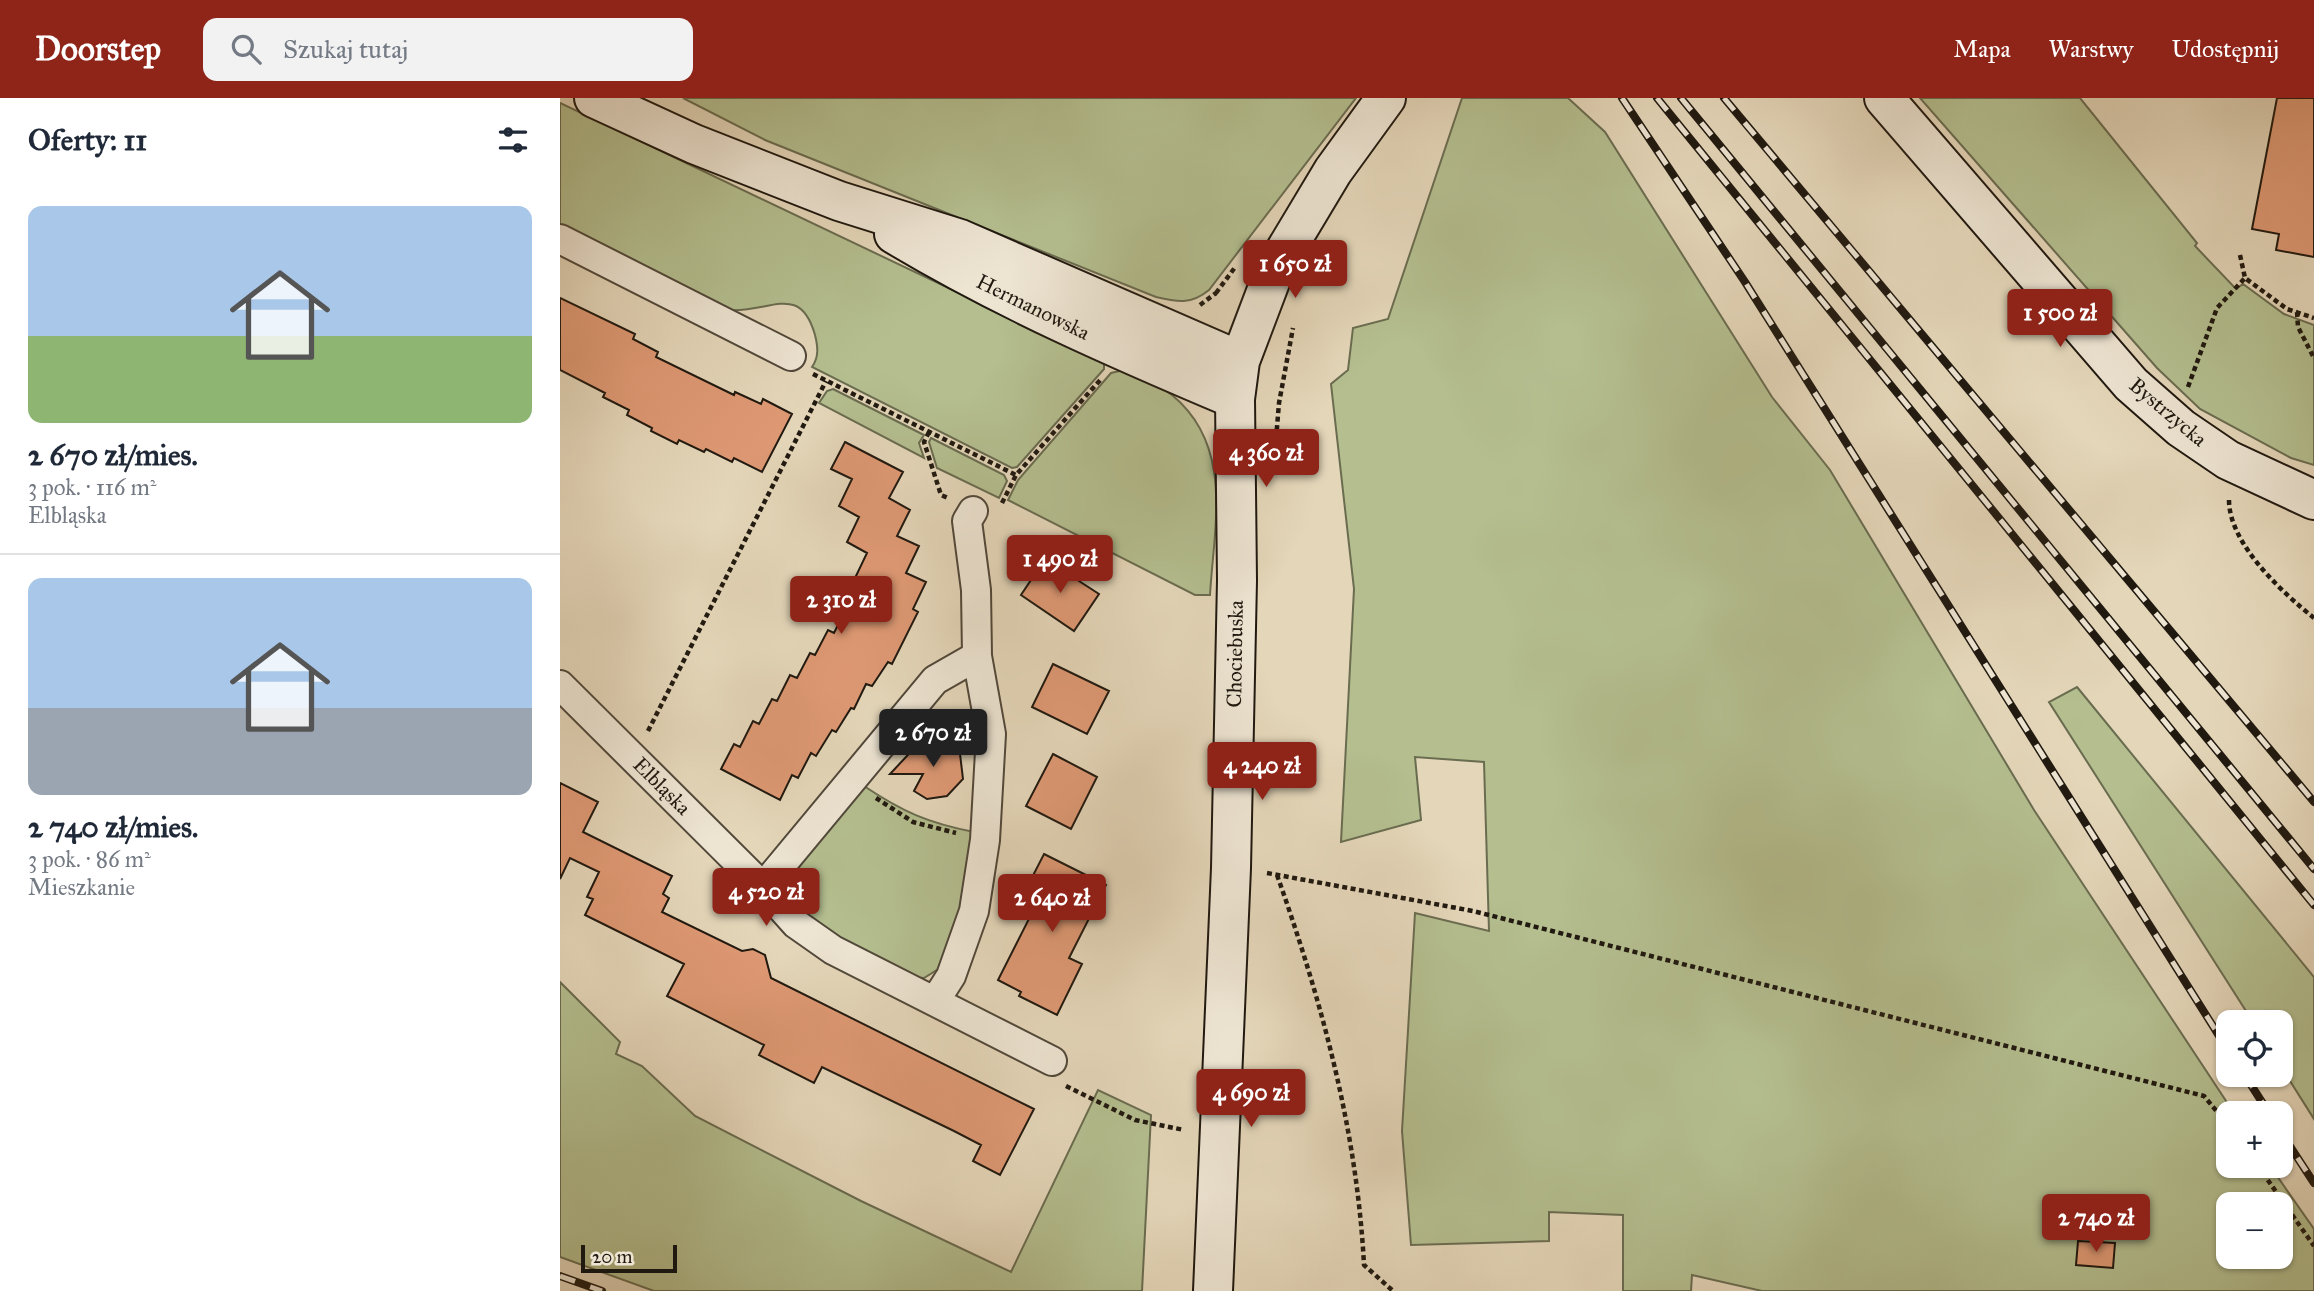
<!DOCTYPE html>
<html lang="pl">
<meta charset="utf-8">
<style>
:root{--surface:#fff;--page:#f2f2f3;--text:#1f2937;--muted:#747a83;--line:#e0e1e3;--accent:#8f2418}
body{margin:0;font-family:"IM FELL Great Primer",serif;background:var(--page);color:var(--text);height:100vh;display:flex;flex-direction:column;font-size:26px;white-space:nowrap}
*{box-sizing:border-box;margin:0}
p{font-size:23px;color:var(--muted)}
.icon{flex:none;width:38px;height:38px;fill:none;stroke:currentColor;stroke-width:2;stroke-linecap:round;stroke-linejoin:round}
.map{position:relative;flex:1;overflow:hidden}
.details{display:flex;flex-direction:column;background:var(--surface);width:560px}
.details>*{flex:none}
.controls{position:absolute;left:1656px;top:912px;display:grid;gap:14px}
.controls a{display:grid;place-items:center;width:77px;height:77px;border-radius:14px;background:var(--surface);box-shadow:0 2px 5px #0004;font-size:35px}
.scale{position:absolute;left:21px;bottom:18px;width:96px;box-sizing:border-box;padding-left:7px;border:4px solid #201910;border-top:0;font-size:19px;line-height:24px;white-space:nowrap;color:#201910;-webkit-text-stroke:5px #ede4d2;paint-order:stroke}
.price{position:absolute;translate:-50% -60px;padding:0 16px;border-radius:7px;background:var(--accent);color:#fff;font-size:23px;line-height:46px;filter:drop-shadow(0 2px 4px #0008)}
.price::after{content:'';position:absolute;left:50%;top:42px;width:21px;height:16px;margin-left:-10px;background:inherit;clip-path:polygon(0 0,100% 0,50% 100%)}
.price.active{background:#222;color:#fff}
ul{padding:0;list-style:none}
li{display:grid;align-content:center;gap:14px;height:371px;padding:0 28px}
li+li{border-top:2px solid var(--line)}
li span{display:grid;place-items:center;height:217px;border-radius:14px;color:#555}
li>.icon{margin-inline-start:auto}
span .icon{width:126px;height:126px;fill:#fffc;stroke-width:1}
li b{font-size:30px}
h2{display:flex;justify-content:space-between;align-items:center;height:84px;padding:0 28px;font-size:30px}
header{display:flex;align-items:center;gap:42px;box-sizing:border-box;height:98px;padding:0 35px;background:var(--accent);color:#fff}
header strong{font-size:33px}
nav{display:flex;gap:38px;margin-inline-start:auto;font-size:24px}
.search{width:490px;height:63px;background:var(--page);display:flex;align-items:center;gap:18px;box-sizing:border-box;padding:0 24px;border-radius:14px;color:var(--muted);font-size:26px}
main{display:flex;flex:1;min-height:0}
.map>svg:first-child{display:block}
.green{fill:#b4be8f;stroke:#6a6c50;stroke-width:2;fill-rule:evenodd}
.building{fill:#de9974;stroke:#201910;stroke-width:2}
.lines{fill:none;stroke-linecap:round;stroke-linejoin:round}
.street-casing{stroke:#51483a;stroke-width:32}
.secondary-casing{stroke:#201910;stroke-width:42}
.path{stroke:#201910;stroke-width:4.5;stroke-dasharray:5 3.5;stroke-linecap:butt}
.street{stroke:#ede4d2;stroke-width:28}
.secondary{stroke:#ede4d2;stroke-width:38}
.rail-casing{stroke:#201910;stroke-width:8}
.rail{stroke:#ede4d2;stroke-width:5;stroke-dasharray:16;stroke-linecap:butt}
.labels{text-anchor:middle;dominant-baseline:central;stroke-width:5;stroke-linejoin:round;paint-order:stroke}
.street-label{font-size:21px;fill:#201910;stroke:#ede4d2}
</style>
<header>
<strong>Doorstep</strong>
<div class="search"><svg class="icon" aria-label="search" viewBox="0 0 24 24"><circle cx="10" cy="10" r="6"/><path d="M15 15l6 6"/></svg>Szukaj tutaj</div>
<nav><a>Mapa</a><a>Warstwy</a><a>Udostępnij</a></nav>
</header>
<main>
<section class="details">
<h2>Oferty: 11<svg class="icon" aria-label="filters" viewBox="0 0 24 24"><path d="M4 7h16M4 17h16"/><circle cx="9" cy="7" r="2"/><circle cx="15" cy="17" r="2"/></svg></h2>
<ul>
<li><span style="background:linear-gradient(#a9c7e8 60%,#8fb573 0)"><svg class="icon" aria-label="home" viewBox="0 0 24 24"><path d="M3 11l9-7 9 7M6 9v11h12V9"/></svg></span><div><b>2 670 zł/mies.</b><p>3 pok. · 116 m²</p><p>Elbląska</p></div></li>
<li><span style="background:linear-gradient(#a9c7e8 60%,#9aa5b1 0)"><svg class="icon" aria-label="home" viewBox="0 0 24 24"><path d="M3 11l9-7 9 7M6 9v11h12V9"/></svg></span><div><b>2 740 zł/mies.</b><p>3 pok. · 86 m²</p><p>Mieszkanie</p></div></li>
</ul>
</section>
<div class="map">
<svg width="1754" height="1193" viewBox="0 0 1754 1193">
<rect width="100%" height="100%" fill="#e4d6b9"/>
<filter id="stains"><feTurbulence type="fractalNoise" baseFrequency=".00286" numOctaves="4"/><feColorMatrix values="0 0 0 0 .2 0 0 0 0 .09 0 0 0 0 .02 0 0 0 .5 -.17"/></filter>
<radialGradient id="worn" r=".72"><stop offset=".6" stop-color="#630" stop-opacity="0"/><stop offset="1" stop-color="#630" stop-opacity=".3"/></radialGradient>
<path class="green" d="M123,0H796L649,192C631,207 617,204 596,199L205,42Z
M902,0H1008L1045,34L1212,299L1270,372L1474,712L1674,1015H1668V1068H1710L1754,1131V1193H1202L1132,1177L1131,1193H1063V1117L989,1114V1143L851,1147L842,1033L855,815L929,833L924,664L855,659L861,722L781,744L794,491L771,286L788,272L793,230L828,221ZM1668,1106H1720V1158H1668Z
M1360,0H1520L1637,145L1635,148L1676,191L1683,186L1724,216L1754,227V367L1731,360L1640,311L1597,270Z
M0,5L544,264V271L457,369L452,370L252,269C259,259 258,249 255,237C240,184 210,215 169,212L0,126Z
M564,272C579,280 599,286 612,297C674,348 654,427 650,497H635L448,402L458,382L551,275Z
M273,291L364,337L359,345L364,360L259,305L267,293Z
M371,340L444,377L447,383L439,400L377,370L369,344Z
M1517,589L1754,879V1021L1720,967V924H1693L1489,604Z
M304,688C343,714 368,725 414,734L413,770L383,868L364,880L344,879L245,823L233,795L235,773Z
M0,884L60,944L56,956L82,968L135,1018L301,1103L451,1174L538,992L591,1017L582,1193H94L0,1159Z"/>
<path class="building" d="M1717,0H1754V159L1716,152L1719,136L1692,131Z
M0,200L75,236L73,241L98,254L96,259L174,297L175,294L201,306L203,301L232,316L202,374L174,360L172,364L146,351L144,354L119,342L117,346L91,333L92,330L67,317L69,312L43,299L45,295L0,272Z
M285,344L343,374L329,400L350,412L337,438L359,448L346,475L366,484L353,511L358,514L332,566L328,564L312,588L306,586L294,611L291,610L276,634L272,632L256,658L251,655L238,680L232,677L220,702L161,671L174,646L180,649L193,623L199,626L212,601L217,603L230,577L237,580L250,555L255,557L268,532L274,535L300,483L295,480L307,455L287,444L299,419L279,408L292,381L271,371Z
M485,461L539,496L514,533L461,497Z
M493,566L549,593L527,636L472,609Z
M360,644H382L400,656L403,681L387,698L367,701L354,693L363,676H330Z
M493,656L537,679L511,731L466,708Z
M0,685L38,704L23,734L112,778L103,796L109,800L102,814L182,853L193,851L205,857L211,880L474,1011L440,1077L413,1063L421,1047L394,1033L262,969L254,985L199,957L204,947L107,898L124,866L25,817L33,801L27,799L39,774L10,760L0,781Z
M484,756L546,787L509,860L522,866L497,917L459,898L461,894L438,882L476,807L462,799Z
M1518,1143L1555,1145L1553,1170L1516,1167Z"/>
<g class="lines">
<defs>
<path id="street" d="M0,141L231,258
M0,587L203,789L236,826L273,852L492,963
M203,789L375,582L417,558
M375,903L391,878L414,813L425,742L431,636L417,558L416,492L407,423L413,413"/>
<path id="secondary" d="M34,0L134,46L279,103L400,141L680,263
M1324,0L1571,286L1621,330L1668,362L1754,402
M334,136C442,201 559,252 675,301
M653,1193L671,770L677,482L675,301L680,263L716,168L773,73L826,0"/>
</defs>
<use href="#street" class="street-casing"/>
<use href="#secondary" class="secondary-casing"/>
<path class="path" d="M1680,157L1685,180L1727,211L1754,220
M656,195L676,168
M640,207L656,195L660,198
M1737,214L1738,229L1754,260
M253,276L456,377
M1628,289L1657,210L1685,180
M369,334L364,344L381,397L388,400
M714,366L719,305L733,230
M1669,402C1669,446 1723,495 1754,520
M442,405L456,377L541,281
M88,633L266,283
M316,700L353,724L396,735
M707,775L913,813L1644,998L1668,1027
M717,777C762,904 797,1033 804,1167L833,1193
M506,988L575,1022L624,1032
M1698,1068L1754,1148"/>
<use href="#street" class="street"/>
<use href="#secondary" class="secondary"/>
<defs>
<path id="rail" d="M1062,0L1185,184L1668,952
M1097,0L1754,807
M1121,0L1754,771
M1164,0L1754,704
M1684,976L1709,1015
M1720,1033L1754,1085
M0,1178L42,1193"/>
</defs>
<use href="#rail" class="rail-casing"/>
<use href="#rail" class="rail"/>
</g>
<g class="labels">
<g class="street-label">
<text transform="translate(473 209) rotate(26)">Hermanowska</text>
<text transform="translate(1608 314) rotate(40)">Bystrzycka</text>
<text transform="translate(675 556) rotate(-89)">Chociebuska</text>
<text transform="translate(102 688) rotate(45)">Elbląska</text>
</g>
</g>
<rect width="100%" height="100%" filter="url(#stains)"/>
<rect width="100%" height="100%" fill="url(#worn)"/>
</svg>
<div class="controls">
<a><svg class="icon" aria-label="locate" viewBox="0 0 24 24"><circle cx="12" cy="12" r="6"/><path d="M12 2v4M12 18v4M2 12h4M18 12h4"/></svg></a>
<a>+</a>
<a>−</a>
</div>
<div class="scale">20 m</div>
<b class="price" style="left:735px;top:202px">1 650 zł</b>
<b class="price" style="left:1500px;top:251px">1 500 zł</b>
<b class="price" style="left:706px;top:391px">4 360 zł</b>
<b class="price" style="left:500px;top:497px">1 490 zł</b>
<b class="price" style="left:281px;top:538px">2 310 zł</b>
<b class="price active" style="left:373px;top:671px">2 670 zł</b>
<b class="price" style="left:702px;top:704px">4 240 zł</b>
<b class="price" style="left:206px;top:830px">4 520 zł</b>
<b class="price" style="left:492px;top:836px">2 640 zł</b>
<b class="price" style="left:691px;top:1031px">4 690 zł</b>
<b class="price" style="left:1536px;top:1156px">2 740 zł</b>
</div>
</main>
